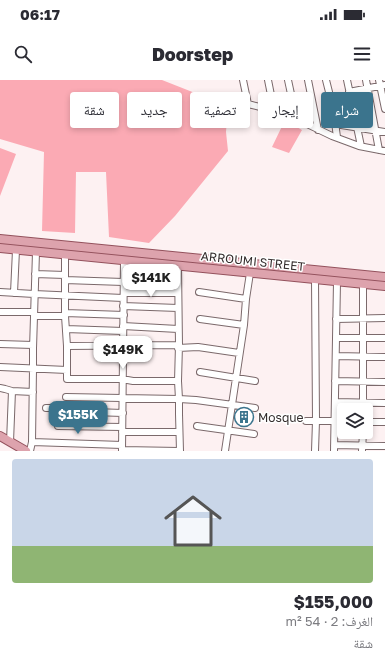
<!DOCTYPE html>
<html lang="ar">
<meta charset="utf-8">
<style>
:root{--surface:#fff;--page:#f7f7f7;--text:#2b2b33;--muted:#7c7c81;--line:#e1e1e2;--accent:#3b748d}
body{margin:0;font-family:"Golos Text","Noto Naskh Arabic",sans-serif;background:var(--page);color:var(--text);direction:rtl;height:100vh;display:flex;flex-direction:column;font-size:15px;white-space:nowrap}
*{box-sizing:border-box;margin:0}
p{font-size:13px;color:var(--muted)}
.icon{flex:none;width:22px;height:22px;fill:none;stroke:currentColor;stroke-width:2;stroke-linecap:round;stroke-linejoin:round}
.map{position:relative;height:371px;overflow:hidden;direction:ltr}
.side{display:flex;flex-direction:column;background:var(--surface);flex:1}
.side>*{flex:none}
.hud{position:absolute;left:12px;top:12px;width:361px;height:36px;direction:rtl;display:flex;gap:8px}
.tools{position:absolute;left:337px;top:323px;display:grid;gap:8px}
.tools a{display:grid;place-items:center;width:36px;height:36px;border-radius:4px;background:var(--surface);box-shadow:0 2px 6px #0003;font-size:20px}
.price{position:absolute;translate:-50% -34px;padding:0 9px;border-radius:8px;background:#fff;color:#222;font-size:13px;line-height:26px;filter:drop-shadow(0 1px 2px #0008)}
.price::after{content:'';position:absolute;left:50%;top:24px;width:12px;height:9px;margin-left:-6px;background:inherit;clip-path:polygon(0 0,100% 0,50% 100%)}
.price.active{background:var(--accent);color:#fff}
ul{padding:0;list-style:none}
li{display:grid;align-content:center;gap:8px;height:212px;padding:0 12px}
li+li{border-top:1px solid var(--line)}
li span{display:grid;place-items:center;height:124px;border-radius:4px;color:#555}
li>.icon{margin-inline-start:auto}
span .icon{width:72px;height:72px;fill:#fffc;stroke-width:1}
li b{font-size:17px}
.pill{padding:0 14px;border-radius:4px;background:var(--surface);box-shadow:0 2px 6px #0003;font-size:14px;line-height:36px}
.pill.active{background:var(--accent);color:#fff}
.status{display:flex;justify-content:space-between;align-items:center;height:28px;padding:0 20px;background:var(--surface);direction:ltr}
.status svg{height:11px;fill:currentColor}
header{display:flex;justify-content:space-between;align-items:center;height:52px;padding:0 12px;background:var(--surface);font-size:18px;font-weight:800}
.map>svg:first-child{display:block}
.green{fill:#fbaab4}
.lines{fill:none;stroke-linecap:round;stroke-linejoin:round}
.minor-casing{stroke:#7b696b;stroke-width:8}
.major-casing{stroke:#93515c;stroke-width:10}
.minor{stroke:#fff;stroke-width:6}
.major{stroke:#dda3ad;stroke-width:8}
.labels{text-anchor:middle;dominant-baseline:central;stroke-width:3;stroke-linejoin:round;paint-order:stroke}
.street-label{font-size:12px;fill:#332c2c;stroke:#fff}
.poi-label{font-size:12px;fill:#332c2c;stroke:#fff;text-anchor:start}
</style>
<div class="status"><b>06:17</b><svg viewBox="0 0 49 12"><path d="M0 12V9h3v3zM5 12V6h3v6zM10 12V3h3v9zM15 12V0h3v12zM26 1h20v11H26zM47 4h2v5h-2z"/></svg></div>
<header><svg class="icon" aria-label="menu" viewBox="0 0 24 24"><path d="M4 6h16M4 12h16M4 18h16"/></svg>Doorstep<svg class="icon" aria-label="search" viewBox="0 0 24 24"><circle cx="10" cy="10" r="6"/><path d="M15 15l6 6"/></svg></header>
<div class="map">
<svg width="385" height="371" viewBox="0 0 385 371">
<rect width="100%" height="100%" fill="#fdf1f2"/>
<path class="green" d="M0,0H162L228,26L226,52L228,71L175,136L149,163L109,157L106,92H76L75,153L42,151L44,72L0,59Z
M285,40L302,50L289,73L272,67Z
M0,68L16,74L0,116Z"/>
<g class="lines">
<defs>
<path id="minor" d="M243,0L248,24L264,28
M268,0L273,25L274,28L332,56L359,66L385,71
M288,0L294,28L293,37
M308,0L318,50
M326,0L333,28L337,57
M347,0L361,66
M366,0L379,70
M379,0L385,29
M349,12L385,5
M335,44L385,52
M65,175V236L67,266V299H122L133,301H178
M178,186L179,265L178,301L179,319V334L180,371
M35,194L65,195
M65,200L123,202
M0,212L34,214L123,218
M199,212L246,219
M14,213L16,170
M124,213H178
M123,226L178,228
M0,232H34
M65,233L124,235
M34,236H65
M200,239L244,245
M336,239L385,238
M123,246L178,249
M66,249L123,251
M336,258H385
M0,264L33,265
M67,266L179,265
M178,268L198,267L239,273
M336,276L385,277
M0,287L67,290
M200,292L255,301
M335,301L385,302
M0,308L5,309L12,311L33,312
M66,317L179,319L196,320L255,328
M335,322L385,323
M46,328H61L62,331L123,333
M363,330V204
M306,341H344
M366,342H385
M58,346L122,347
M197,346L254,354
M122,352H179
M10,362L12,311
M32,362L122,365
M334,365L385,366
M122,370L179,371
M30,371L32,362L33,289V269L36,172
M122,371L124,181
M225,371L244,245L246,219L250,193
M315,371L316,341L315,199
M334,371L337,202
M362,371L363,352"/>
<path id="major" d="M0,159L385,197
M0,168L385,206
M0,356L26,371"/>
</defs>
<use href="#minor" class="minor-casing"/>
<use href="#major" class="major-casing"/>
<use href="#minor" class="minor"/>
<use href="#major" class="major"/>
</g>
<defs>
<symbol id="building-ring" viewBox="-11 -11 22 22"><circle r="9.5" fill="#fff" stroke="#3b748d" stroke-width="1.5"/><path d="M-4-6H4V6H1V3H-1V6H-4ZM-2.5-4.3h1.7v1.8h-1.7ZM.8-4.3h1.7v1.8H.8ZM-2.5-1h1.7V.8h-1.7ZM.8-1h1.7V.8H.8Z" fill="#3b748d"/></symbol>
</defs>
<g fill-rule="evenodd">
<use href="#building-ring" x="233" y="326" width="22" height="22"/>
</g>
<g class="labels">
<g class="street-label">
<text transform="translate(253 181) rotate(6)">ARROUMI STREET</text>
</g>
<g class="poi-label">
<text x="258" y="337">Mosque</text>
</g>
</g>
</svg>
<div class="tools">
<a><svg class="icon" aria-label="layers" viewBox="0 0 24 24"><path d="M12 4l9 5-9 5-9-5zM3 14l9 5 9-5"/></svg></a>
</div>
<b class="price" style="left:151px;top:218px">$141K</b>
<b class="price" style="left:123px;top:290px">$149K</b>
<b class="price active" style="left:78px;top:355px">$155K</b>
<div class="hud">
<a class="pill active">شراء</a>
<a class="pill">إيجار</a>
<a class="pill">تصفية</a>
<a class="pill">جديد</a>
<a class="pill">شقة</a>
</div>
</div>
<section class="side">
<ul>
<li><span style="background:linear-gradient(#c9d6e8 70%,#8fb573 0)"><svg class="icon" aria-label="home" viewBox="0 0 24 24"><path d="M3 11l9-7 9 7M6 9v11h12V9"/></svg></span><div><b>$155,000</b><p>الغرف: 2 · 54 m²</p><p>شقة</p></div></li>
</ul>
</section>
